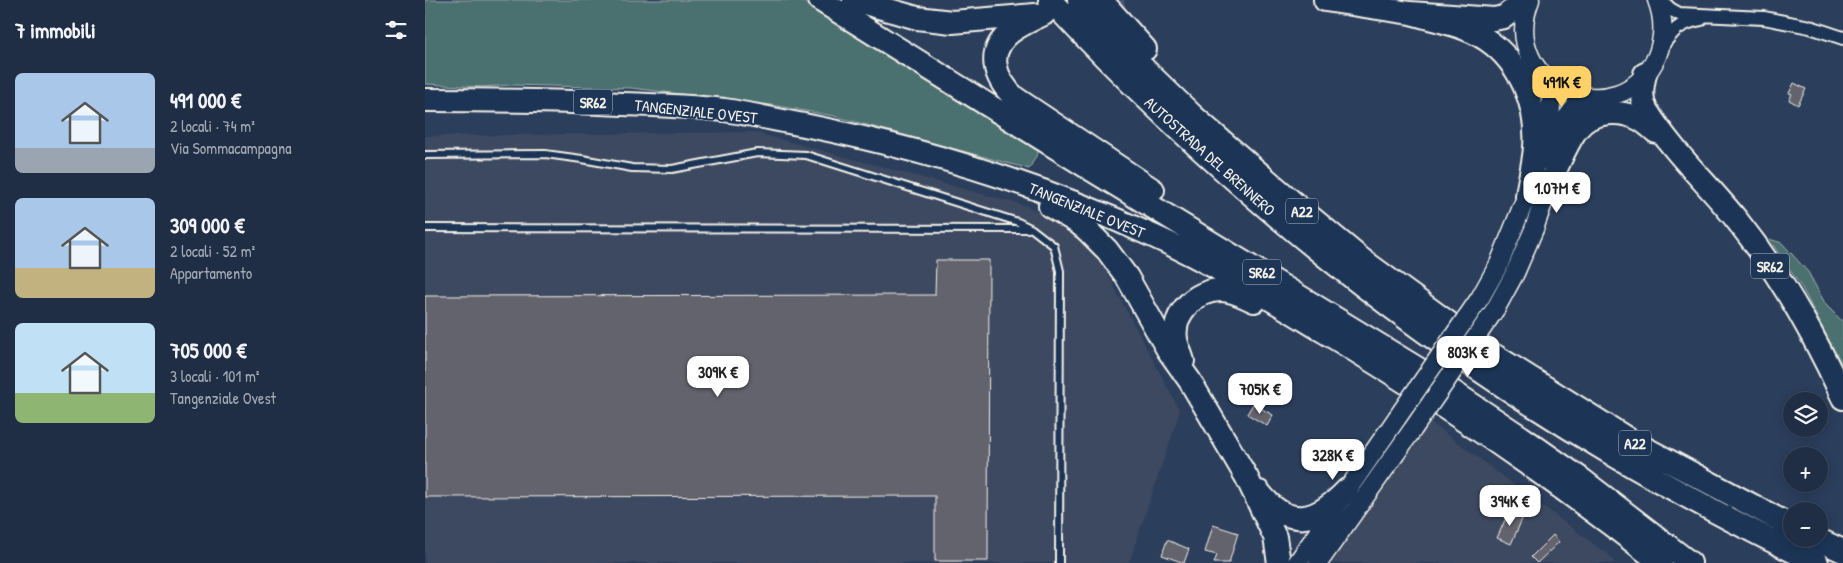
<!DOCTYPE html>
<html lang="it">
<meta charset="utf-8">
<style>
:root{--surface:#202e45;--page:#2d3a50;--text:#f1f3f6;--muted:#a2a8b3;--line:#3d4a5e;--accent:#ffd166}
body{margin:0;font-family:"Patrick Hand",sans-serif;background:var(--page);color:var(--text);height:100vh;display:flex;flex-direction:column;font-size:19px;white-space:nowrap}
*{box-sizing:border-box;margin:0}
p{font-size:16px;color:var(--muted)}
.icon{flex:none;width:28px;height:28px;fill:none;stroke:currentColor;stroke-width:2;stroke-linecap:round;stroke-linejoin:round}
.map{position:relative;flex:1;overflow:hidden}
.drawer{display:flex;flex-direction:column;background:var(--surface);width:425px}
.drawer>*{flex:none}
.controls{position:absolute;left:1358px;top:392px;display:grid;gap:10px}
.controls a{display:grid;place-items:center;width:45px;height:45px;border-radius:50%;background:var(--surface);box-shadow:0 2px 12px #0003,0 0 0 1px var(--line);font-size:25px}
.price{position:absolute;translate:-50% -42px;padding:0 11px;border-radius:10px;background:#fff;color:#222;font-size:16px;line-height:32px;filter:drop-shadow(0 1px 2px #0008)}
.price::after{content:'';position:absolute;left:50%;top:30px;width:15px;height:11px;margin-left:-8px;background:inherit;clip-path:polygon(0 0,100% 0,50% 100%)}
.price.current{background:var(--accent);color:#111}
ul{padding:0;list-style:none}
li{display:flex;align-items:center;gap:15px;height:125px;padding:0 15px}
li span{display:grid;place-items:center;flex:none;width:140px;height:100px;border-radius:8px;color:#555}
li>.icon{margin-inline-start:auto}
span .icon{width:60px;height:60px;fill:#fffc;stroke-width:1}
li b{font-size:21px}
h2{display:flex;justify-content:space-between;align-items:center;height:60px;padding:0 15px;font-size:21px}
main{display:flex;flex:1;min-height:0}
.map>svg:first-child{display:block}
.built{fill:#3c4961}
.green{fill:#4c6f70;stroke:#a0b0ac}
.building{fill:#64646e;stroke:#f4f1e8}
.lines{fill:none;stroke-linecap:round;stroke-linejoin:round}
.highway-tunnel{stroke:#495971;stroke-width:22;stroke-dasharray:22 11;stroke-linecap:butt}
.lane-casing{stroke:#f4f1e8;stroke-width:10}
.street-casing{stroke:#f4f1e8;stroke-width:16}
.secondary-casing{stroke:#f4f1e8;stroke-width:21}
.highway-casing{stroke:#f4f1e8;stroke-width:26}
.lane{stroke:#1d3557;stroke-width:6}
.street{stroke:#1d3557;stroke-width:12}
.secondary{stroke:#1d3557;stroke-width:18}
.highway{stroke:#1d3557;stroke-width:22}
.secondary-bridge-casing{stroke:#f4f1e8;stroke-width:21;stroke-linecap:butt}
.secondary-bridge{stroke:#1d3557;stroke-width:18}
.labels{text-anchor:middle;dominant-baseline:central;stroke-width:4;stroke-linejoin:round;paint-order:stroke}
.shield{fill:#1d3557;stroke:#b4b9bc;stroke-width:1}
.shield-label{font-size:15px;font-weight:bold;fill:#f4f1e8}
.street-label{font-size:16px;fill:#f4f1e8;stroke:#1d3557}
</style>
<main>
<section class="drawer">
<h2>7 immobili<svg class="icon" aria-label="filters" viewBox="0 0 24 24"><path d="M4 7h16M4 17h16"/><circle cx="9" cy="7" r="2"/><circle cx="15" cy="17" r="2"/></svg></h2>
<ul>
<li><span style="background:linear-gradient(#a9c7e8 75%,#9aa5b1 0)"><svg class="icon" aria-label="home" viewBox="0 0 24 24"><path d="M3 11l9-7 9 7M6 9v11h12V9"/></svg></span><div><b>491 000 €</b><p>2 locali · 74 m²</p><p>Via Sommacampagna</p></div></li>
<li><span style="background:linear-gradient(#a9c7e8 70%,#c2b280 0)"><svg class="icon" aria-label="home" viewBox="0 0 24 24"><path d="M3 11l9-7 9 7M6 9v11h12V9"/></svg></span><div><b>309 000 €</b><p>2 locali · 52 m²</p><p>Appartamento</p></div></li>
<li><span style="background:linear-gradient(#bfe0f5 70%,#8fb573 0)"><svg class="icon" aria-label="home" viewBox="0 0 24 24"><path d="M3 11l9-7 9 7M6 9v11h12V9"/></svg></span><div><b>705 000 €</b><p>3 locali · 101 m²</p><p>Tangenziale Ovest</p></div></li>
</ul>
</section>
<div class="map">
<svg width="1418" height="563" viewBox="0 0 1418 563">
<rect width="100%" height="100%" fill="#2b3e5c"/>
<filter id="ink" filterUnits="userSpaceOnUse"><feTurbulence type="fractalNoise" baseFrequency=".02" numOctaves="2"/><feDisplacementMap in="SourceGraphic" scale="10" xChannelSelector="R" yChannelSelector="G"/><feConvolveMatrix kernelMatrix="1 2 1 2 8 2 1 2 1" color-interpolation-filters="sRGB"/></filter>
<g filter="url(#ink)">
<path class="built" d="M328,132L602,206L635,222L660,240L678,266L755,411L704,563H0V136Z
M1004,421L1170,545L1183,554L1190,563H903Z"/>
<path class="green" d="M0,0H376L615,149L604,169L409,116L347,105L206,88L86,85L57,87L0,84Z
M1344,239L1357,243L1383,272L1401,305L1418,322V367L1377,288Z"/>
<path class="building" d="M1369,83L1381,89L1373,105L1364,100L1367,94L1364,93Z
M511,260H564L563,561H510V496L0,497V296L510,295Z
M828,404L848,415L842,426L822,414Z
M1084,511L1098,517L1086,544L1072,538Z
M788,525L813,533L804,563H789L792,555L780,552Z
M1128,535L1134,542L1112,563L1106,557Z
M742,540L764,549L759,563L737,555Z"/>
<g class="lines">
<path class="highway-tunnel" d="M663,6L699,0"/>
<defs>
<path id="lane" d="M0,155L120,154L157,159L207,168L247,169L332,153L381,155L593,222L607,229L629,246L635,271L634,563
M0,228L603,229"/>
<path id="street" d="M1236,0L1245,9L1254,14L1339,18L1385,27L1418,38
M1235,48C1248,31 1253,23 1276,19"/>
<path id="secondary" d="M1105,0C1071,88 1196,137 1232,56C1239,38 1239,18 1232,0
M1115,161C1125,135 1128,109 1125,83
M1055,298L1074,264L1106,185
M1071,308L1090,273L1109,229L1125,182L1143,116L1152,105L1162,97
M872,563L972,418
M893,563L988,429"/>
<path id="highway" d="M395,0L662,167L995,370L1096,437L1156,479L1265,563
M429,0L492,18L527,22L610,15
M625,0C791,178 982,334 1192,457C1257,495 1324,530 1392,563
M654,0L708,58L768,116L871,205L936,259L1059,349L1206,441L1366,526
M676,0L720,49
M900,0L985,13L1069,19L1079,17L1100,0
M985,13C1010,20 1040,25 1062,40C1096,63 1113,107 1110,147C1109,163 1104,180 1102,196
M619,14C608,19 597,24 587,31C560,51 569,78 590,98L728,190
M1220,74C1217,87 1215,99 1222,111C1247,151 1282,183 1311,219C1355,274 1389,334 1418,398
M0,100C66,100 131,101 197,104C231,105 265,106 299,110C326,114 352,120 379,125C499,149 617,185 728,236C788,263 844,298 900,332C1016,402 1129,479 1236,563
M1125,182C1132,167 1142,142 1152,129C1166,110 1196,109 1216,120C1221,123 1226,128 1231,132
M625,206L652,222L662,230L682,250L702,277L743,350L765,381L822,478L850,537L854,563
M758,361C756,354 752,346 751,339C747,313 771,290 796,290C808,290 818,296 829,301
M834,492C864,530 891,522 922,490
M1392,539L1418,551"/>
</defs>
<use href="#lane" class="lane-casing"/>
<use href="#street" class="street-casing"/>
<use href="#secondary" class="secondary-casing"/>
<use href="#highway" class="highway-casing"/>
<use href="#lane" class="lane"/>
<use href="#street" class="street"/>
<use href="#secondary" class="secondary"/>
<use href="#highway" class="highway"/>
<defs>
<path id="secondary-bridge" d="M972,418L1055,298
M988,429L1071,308"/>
</defs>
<use href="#secondary-bridge" class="secondary-bridge-casing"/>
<use href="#secondary-bridge" class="secondary-bridge"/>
</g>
</g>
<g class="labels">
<g class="shield">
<rect x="149" y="89.5" width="38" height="25" rx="4"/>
<rect x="861" y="198.5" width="32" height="25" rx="4"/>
<rect x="1326" y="253.5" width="38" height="25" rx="4"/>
<rect x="818" y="259.5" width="38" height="25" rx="4"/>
<rect x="1194" y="430.5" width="32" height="25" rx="4"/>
</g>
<g class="shield-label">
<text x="168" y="102">SR62</text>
<text x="877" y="211">A22</text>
<text x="1345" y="266">SR62</text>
<text x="837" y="272">SR62</text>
<text x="1210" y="443">A22</text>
</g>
<g class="street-label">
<text transform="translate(271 111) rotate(6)">TANGENZIALE OVEST</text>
<text transform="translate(785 156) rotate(42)">AUTOSTRADA DEL BRENNERO</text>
<text transform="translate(662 210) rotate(22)">TANGENZIALE OVEST</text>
</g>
</g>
</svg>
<div class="controls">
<a><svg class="icon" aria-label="layers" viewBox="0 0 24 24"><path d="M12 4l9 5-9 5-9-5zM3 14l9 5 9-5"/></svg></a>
<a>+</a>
<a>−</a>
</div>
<b class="price current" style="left:1137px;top:108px">491K €</b>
<b class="price" style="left:1132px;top:214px">1.07M €</b>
<b class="price" style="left:1043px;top:378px">803K €</b>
<b class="price" style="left:293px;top:398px">309K €</b>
<b class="price" style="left:835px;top:415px">705K €</b>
<b class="price" style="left:908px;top:481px">328K €</b>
<b class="price" style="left:1085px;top:527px">394K €</b>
</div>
</main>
